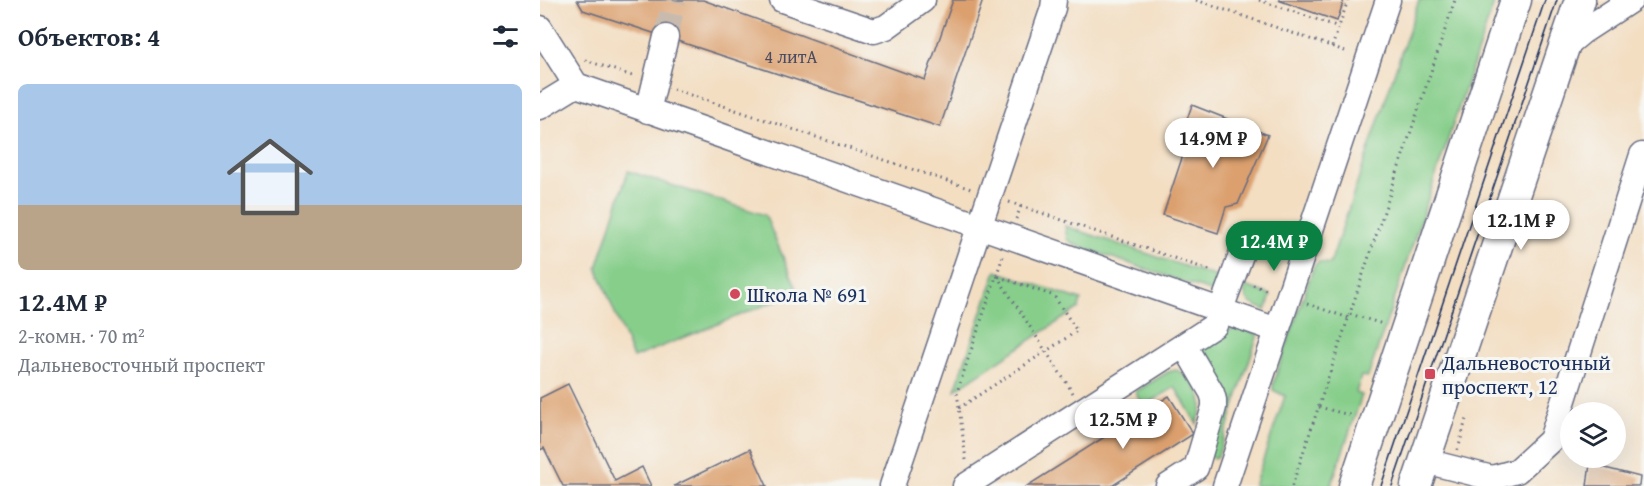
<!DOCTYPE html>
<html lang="ru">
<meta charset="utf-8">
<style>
:root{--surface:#fff;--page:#f2f2f3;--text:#1f2937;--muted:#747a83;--line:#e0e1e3;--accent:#0b8043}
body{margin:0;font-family:"Gentium Book Plus",serif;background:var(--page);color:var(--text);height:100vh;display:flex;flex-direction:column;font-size:22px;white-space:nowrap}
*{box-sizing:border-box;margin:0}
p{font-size:20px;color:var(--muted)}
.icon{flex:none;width:33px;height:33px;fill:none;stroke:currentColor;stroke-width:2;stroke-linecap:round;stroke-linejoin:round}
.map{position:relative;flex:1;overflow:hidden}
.panel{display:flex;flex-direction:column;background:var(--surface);width:540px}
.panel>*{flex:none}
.tools{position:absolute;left:1020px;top:402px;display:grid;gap:12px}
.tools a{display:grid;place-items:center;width:66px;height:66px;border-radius:50%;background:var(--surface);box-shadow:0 6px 24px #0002;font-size:30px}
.price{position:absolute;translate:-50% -51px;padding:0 14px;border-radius:21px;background:#fff;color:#222;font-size:20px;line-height:39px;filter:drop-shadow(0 2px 3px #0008)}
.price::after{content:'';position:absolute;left:50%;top:36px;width:18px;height:14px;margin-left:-9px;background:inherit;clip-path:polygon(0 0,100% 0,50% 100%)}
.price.active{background:var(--accent);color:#fff}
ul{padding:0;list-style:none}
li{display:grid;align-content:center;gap:12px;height:318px;padding:0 18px}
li+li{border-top:2px solid var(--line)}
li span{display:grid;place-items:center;height:186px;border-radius:9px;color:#555}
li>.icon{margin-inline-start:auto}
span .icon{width:108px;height:108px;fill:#fffc;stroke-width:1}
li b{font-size:26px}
h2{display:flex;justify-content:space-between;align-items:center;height:72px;padding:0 18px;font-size:26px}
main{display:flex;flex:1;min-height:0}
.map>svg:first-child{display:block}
.green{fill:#86ce8a;stroke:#507e74;stroke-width:1.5}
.building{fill:#dca06e}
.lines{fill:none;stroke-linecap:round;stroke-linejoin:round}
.minor-tunnel{stroke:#c8bbae;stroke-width:24;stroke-dasharray:24 12;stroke-linecap:butt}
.minor-casing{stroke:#676c81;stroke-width:27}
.major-casing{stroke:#676c81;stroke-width:33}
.path{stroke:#676c81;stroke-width:3;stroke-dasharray:1.5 4.5;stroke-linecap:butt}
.minor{stroke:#fff;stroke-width:24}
.major{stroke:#fff;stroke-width:30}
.tram{stroke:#1b2f5e;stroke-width:1.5}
.poi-dot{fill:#d1495b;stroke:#f6f6f2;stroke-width:2}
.labels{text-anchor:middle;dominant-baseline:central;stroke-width:6;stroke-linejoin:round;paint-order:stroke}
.number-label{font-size:18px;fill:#4b4b62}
.poi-label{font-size:21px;fill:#1b2f5e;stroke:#f6f6f2;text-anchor:start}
</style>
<main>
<section class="panel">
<h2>Объектов: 4<svg class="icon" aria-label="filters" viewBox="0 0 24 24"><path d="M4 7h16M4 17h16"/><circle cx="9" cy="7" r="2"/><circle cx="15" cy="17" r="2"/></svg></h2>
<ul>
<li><span style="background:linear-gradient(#a9c7e8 65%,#b9a48a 0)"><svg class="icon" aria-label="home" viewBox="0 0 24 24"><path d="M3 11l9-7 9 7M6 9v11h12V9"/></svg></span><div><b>12.4M ₽</b><p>2-комн. · 70 m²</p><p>Дальневосточный проспект</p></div></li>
</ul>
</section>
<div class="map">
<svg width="1104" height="486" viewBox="0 0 1104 486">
<rect width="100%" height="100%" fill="#f6f6f2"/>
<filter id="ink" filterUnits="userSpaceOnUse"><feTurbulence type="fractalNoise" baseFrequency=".0167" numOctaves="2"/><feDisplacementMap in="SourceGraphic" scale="12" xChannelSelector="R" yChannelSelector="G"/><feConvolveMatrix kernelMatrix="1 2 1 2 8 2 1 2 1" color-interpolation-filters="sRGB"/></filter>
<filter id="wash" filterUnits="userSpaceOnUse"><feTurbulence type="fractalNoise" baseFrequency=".008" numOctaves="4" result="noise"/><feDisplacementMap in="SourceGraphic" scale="24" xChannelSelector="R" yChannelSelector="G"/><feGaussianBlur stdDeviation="1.35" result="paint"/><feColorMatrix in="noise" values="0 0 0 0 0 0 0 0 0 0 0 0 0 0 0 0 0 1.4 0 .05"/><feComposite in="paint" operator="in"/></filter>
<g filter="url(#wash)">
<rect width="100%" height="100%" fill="#f3dec2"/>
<path class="green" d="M879,0H955L828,377L821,376L816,393L822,395L791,486H714L745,396L733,390V384L774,266L779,262L790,264Z
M88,171L225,215L258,292L93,358L57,268Z
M525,226L686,280L678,289L670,291L535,245L527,239Z
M456,271L541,300L539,308L415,390Z
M705,286L731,295L726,310C713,305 702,302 705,286Z
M696,327L718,334L678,456L674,458L668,456L687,399C676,382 657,362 665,342Z
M636,370C648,374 662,391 662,404C662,411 659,417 657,424L635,387L604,406L595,392L628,372Z"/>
<g id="blocks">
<path class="building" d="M37,0H163L385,80L413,0H443L400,127L43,10Z
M738,0H804L797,21Z
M652,105L728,135L698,204L686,207L678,233L623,215L652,128L645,125Z
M28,384L75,481L102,467L111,486H23L4,448L0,450V398Z
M629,396L653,434L572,486H487Z
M210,449L227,486H134Z
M1050,464L1100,477L1099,486H1047Z"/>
</g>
</g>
<g filter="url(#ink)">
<use href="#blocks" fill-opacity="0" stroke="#676c81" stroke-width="1.5"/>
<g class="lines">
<path class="minor-tunnel" d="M126,37L134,0"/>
<defs>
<path id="minor" d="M242,0L334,31L346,27L383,0
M0,28L36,85L737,330
M1024,47L1042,32L1091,0
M0,107L36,85
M108,111L126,37
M644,345L675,325L704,247
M885,461L952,478L977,471L1011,440L1102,155
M352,486L513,8L514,0
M425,486L644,345L672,393L674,400V407L656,468L628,486
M685,486L848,0"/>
<path id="major" d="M814,486L976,0
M876,486L1040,0"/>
</defs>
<use href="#minor" class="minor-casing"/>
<use href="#major" class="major-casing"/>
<path class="path" d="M656,0L808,52
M719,0L799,27
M792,47L808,0
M45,60L95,77
M133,89L431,189
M469,202L672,271
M476,219L481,206
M457,276L533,393
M713,285L729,291
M767,304L809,318
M810,314L843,324
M779,407L813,416
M419,408L537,331L514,296L457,276
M918,450L926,419
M426,460L417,392L463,256
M752,486L915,0"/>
<use href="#minor" class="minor"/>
<use href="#major" class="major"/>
<path class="tram" d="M841,486L1005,0
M852,486L1017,0"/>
</g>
</g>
<g class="poi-dot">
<circle cx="195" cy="294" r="6"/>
<rect x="884" y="368" width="12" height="12" rx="3"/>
</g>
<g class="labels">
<g class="number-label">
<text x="251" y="56">4 литА</text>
</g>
<g class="poi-label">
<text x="207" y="294">Школа № 691</text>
<text x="902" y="362">Дальневосточный<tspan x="902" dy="24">проспект, 12</tspan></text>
</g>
</g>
</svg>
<div class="tools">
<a><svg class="icon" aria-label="layers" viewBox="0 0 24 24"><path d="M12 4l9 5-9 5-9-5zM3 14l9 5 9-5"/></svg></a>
</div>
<b class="price" style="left:673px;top:169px">14.9M ₽</b>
<b class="price" style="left:981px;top:251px">12.1M ₽</b>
<b class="price active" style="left:734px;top:272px">12.4M ₽</b>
<b class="price" style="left:583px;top:450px">12.5M ₽</b>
</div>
</main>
